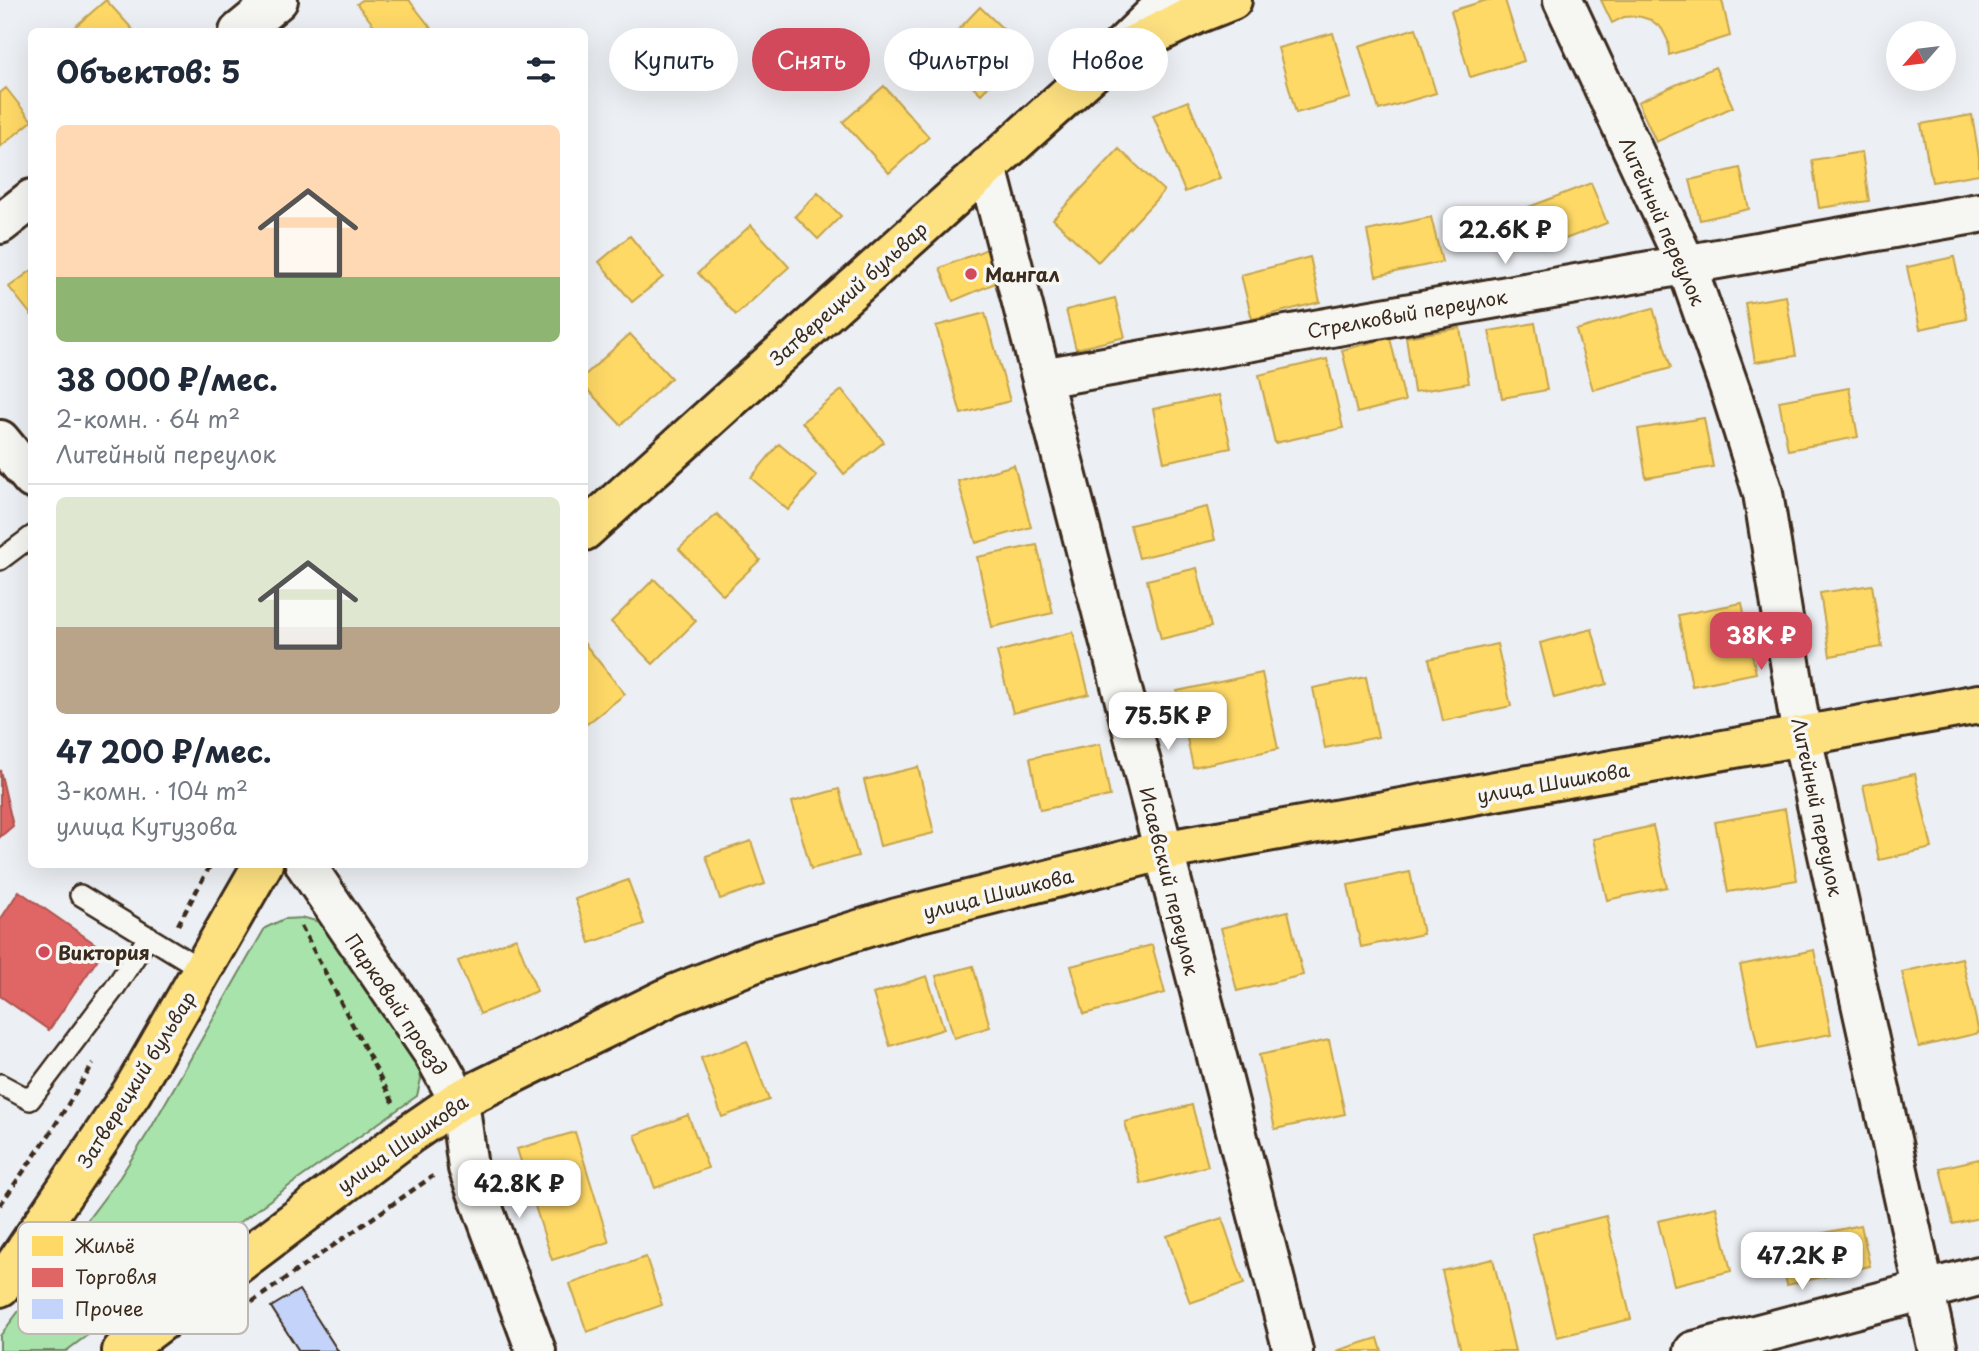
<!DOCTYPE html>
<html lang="ru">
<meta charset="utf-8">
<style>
:root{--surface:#fff;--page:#f2f2f3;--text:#1f2937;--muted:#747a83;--line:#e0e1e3;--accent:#d1495b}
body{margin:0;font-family:"Playpen Sans",sans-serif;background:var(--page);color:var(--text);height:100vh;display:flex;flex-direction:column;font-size:26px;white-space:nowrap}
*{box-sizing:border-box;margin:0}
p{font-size:23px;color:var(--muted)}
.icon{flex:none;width:38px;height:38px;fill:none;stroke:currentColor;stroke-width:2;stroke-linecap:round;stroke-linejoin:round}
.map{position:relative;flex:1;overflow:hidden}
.sheet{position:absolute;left:28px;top:28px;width:560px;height:840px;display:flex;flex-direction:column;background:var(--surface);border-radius:10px;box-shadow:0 7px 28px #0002}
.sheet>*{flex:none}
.banner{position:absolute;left:609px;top:28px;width:665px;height:63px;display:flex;gap:14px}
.needle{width:46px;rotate:242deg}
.controls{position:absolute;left:1886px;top:21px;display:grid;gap:14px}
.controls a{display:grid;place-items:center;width:70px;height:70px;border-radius:50%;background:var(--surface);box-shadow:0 7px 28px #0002;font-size:35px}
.price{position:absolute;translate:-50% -60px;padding:0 16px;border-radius:14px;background:#fff;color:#222;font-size:23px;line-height:46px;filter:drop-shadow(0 2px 4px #0008)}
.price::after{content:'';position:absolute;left:50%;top:42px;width:21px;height:16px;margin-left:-10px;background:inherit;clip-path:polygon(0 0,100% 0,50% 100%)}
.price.active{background:var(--accent);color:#fff}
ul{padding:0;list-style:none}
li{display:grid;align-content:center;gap:14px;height:371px;padding:0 28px}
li+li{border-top:2px solid var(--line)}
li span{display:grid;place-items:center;height:217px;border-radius:10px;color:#555}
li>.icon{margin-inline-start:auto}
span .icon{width:126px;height:126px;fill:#fffc;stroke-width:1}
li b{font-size:30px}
h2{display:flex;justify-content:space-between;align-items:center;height:84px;padding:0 28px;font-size:30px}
.tag{padding:0 24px;border-radius:32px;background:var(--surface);box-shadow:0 7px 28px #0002;font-size:24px;line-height:63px}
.tag.active{background:var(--accent);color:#fff}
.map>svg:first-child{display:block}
.green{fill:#a7e3aa;stroke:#718664;stroke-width:2}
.homes{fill:#ffd966;stroke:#c4a450;stroke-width:2}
.shops{fill:#e06666;stroke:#ae5450;stroke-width:2}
.building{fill:#c3d3f9;stroke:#3b2a1e;stroke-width:2}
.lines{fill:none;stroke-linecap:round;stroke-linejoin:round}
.lane-casing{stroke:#3b2a1e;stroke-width:24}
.street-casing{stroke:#3b2a1e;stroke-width:44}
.primary-casing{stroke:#3b2a1e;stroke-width:44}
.path{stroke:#3b2a1e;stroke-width:4.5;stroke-dasharray:7 5;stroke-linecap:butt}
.lane{stroke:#f6f6f2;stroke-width:19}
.street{stroke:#f6f6f2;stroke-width:38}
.primary{stroke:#fde080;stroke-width:38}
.poi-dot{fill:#d1495b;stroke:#f6f6f2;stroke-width:2.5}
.labels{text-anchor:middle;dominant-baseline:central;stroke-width:7;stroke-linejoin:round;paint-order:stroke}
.street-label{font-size:19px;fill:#3b2a1e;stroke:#f6f6f2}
.poi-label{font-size:19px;font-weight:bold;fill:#3b2a1e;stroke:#f6f6f2;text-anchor:start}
.key{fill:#f6f6f2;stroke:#beb9b2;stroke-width:2}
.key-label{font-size:19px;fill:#3b2a1e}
</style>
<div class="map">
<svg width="1979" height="1351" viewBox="0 0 1979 1351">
<rect width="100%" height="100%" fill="#eceff3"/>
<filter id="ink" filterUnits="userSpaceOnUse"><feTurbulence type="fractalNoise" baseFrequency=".0143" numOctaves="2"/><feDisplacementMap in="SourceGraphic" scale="14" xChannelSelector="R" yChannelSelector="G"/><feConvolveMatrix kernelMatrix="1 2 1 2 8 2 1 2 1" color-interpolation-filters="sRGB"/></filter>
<g filter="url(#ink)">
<path class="green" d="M305,918L323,923L418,1060L421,1079L417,1096L289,1186L66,1351H0V1336L120,1177L151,1128L265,928L284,919Z"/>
<path class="homes" d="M106,0L135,32H69Z
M362,0H409L434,32H379L357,4Z
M1487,0H1505L1524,61L1470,77L1451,11Z
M1601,0H1722L1730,36L1669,55L1668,41L1662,29L1651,20L1638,16L1624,17L1612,23Z
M980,7L1024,49L981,94L937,52Z
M1416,28L1436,93L1379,110L1359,46Z
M1333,33L1351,98L1296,113L1278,48Z
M1715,67L1733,107L1656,142L1638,102Z
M884,86L929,137L889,173L843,122Z
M6,88L32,121L0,147V93Z
M1188,101L1220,178L1185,192L1153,115Z
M1972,115L1979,157V174L1932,182L1921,124Z
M1119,149L1164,191L1098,262L1053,219Z
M1862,152L1869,201L1819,208L1812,160Z
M1740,168L1749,209L1700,220L1690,180Z
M1591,183L1607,223L1542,248L1526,208Z
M818,193L841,216L818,239L795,216Z
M1431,217L1442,262L1376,276L1367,231Z
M751,225L789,267L736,315L698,273Z
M630,236L663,277L632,302L599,262Z
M992,247L1005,279L953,301L940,268Z
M1310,257L1320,302L1252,319L1241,275Z
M1954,257L1967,319L1920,329L1907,267Z
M32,270V316L9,287Z
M1786,296L1796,356L1755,362L1745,303Z
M1115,298L1125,337L1076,349L1066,310Z
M1653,308L1671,368L1593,390L1576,330Z
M985,313L1010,401L961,414L936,326Z
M1535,323L1547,390L1502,398L1489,331Z
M1460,328L1469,383L1414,392L1406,337Z
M630,334L671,378L621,425L584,386V376Z
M1390,338L1405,401L1357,413L1342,350Z
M1327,359L1343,428L1275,443L1259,375Z
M1849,388L1858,437L1788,450L1779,401Z
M842,390L884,442L844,474L802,422Z
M1219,395L1231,448L1164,462L1153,409Z
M1704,418L1713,467L1646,478L1638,429Z
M779,444L817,476L788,510L751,478Z
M1014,465L1031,527L976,543L958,481Z
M1207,507L1215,540L1139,558L1130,525Z
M717,514L760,560L723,595L679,549Z
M1037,545L1053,613L992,627L977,557Z
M1197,568L1211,627L1161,639L1147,580Z
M654,579L696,621L653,664L611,622Z
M1872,585L1882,647L1830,656L1820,593Z
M1742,603L1756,673L1692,686L1678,615Z
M1592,629L1607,684L1554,698L1540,643Z
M1073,632L1089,694L1013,713L997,652Z
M584,643L625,694L587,724L584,722Z
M1497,644L1511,706L1443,721L1429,659Z
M1262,673L1278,749L1193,767L1177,691Z
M1366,677L1378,737L1325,748L1313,688Z
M1100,744L1110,796L1040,810L1030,758Z
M918,767L934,833L880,846L864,780Z
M1915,774L1932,848L1879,860L1863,785Z
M839,789L858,856L811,869L792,802Z
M1785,809L1797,880L1728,892L1715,822Z
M1653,826L1667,887L1607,900L1593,839Z
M751,841L765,884L720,899L706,856Z
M1410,872L1423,934L1361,947L1348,885Z
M628,880L644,924L590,943L575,899Z
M1288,911L1303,975L1237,991L1221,928Z
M516,938L537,991L480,1014L458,961Z
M1152,945L1165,993L1084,1014L1071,966Z
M1814,950L1831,1034L1758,1048L1740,965Z
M1962,958L1979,1033L1919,1047L1902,972Z
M973,966L990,1027L954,1038L936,976Z
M927,976L944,1029L890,1046L873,994Z
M1329,1040L1345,1114L1275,1129L1259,1055Z
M747,1041L769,1100L722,1117L701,1058Z
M1192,1105L1208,1166L1141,1184L1125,1122Z
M688,1115L708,1168L655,1188L635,1135Z
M575,1132L609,1242L552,1260L517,1149Z
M1979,1159V1218L1953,1224L1940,1168Z
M1716,1207L1731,1271L1674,1285L1658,1221Z
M1606,1216L1631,1319L1557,1337L1532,1234Z
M1222,1218L1244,1284L1190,1303L1167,1236Z
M1861,1225L1870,1266L1787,1285L1778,1243Z
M646,1257L662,1305L587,1332L570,1284Z
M1493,1259L1515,1351H1461L1442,1271Z
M1378,1338L1382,1351H1336Z"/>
<path class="shops" d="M0,770L13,826L0,837Z
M19,891L104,950L49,1030L0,996V920Z"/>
<path class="building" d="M299,1290L338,1351H299L271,1307Z"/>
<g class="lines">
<defs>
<path id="lane" d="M0,560L32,536
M80,895L203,970
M0,1084L30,1100L114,989L149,936"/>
<path id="street" d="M1563,0L1686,264L1732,395L1763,493L1802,737L1938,1351
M239,32L278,0
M1119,49L1169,0
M987,167L1293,1351
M0,224L32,199
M1042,378L1979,213
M0,440L32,479
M305,864L433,1053L459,1100L468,1168L536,1351
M1694,1351L1979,1276"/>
<path id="primary" d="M584,531L1112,55L1199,13L1232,0
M0,1287L132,1092L263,864
M122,1351L411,1133L459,1100L673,995L761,960L897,918L1162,851L1979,704"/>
</defs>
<use href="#lane" class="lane-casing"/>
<use href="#street" class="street-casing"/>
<use href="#primary" class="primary-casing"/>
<path class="path" d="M178,925L211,864
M301,926L394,1104
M0,1205L49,1135L93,1064
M242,1309L433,1176"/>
<use href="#lane" class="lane"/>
<use href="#street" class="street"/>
<use href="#primary" class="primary"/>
</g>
</g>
<g class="poi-dot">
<circle cx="971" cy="274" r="7"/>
<circle cx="44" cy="952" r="7"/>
</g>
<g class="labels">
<g class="street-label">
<text transform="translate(1663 221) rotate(66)">Литейный переулок</text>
<text transform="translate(848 293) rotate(-42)">Затверецкий бульвар</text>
<text transform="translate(1407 313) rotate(-10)">Стрелковый переулок</text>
<text transform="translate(1553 782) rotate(-10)">улица Шишкова</text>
<text transform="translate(1818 807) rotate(78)">Литейный переулок</text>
<text transform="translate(1170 881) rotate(76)">Исаевский переулок</text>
<text transform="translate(998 893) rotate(-14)">улица Шишкова</text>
<text transform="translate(397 1004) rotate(56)">Парковый проезд</text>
<text transform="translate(136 1079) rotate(-58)">Затверецкий бульвар</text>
<text transform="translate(402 1143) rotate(-35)">улица Шишкова</text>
</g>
<g class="poi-label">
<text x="985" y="274">Мангал</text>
<text x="58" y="952">Виктория</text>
</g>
</g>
<rect x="18" y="1222" width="230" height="112" rx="10" class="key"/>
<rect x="32" y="1236" width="31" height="20" fill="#ffd966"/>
<rect x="32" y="1268" width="31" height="19" fill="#e06666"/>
<rect x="32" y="1299" width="31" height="20" fill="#c3d3f9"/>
<g class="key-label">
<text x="75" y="1253">Жильё</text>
<text x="75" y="1284">Торговля</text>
<text x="75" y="1316">Прочее</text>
</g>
</svg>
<div class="controls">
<a><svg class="needle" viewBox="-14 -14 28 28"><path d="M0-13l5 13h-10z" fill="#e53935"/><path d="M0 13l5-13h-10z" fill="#747a83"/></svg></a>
</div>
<b class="price" style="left:1505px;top:266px">22.6K ₽</b>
<b class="price active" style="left:1761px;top:672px">38K ₽</b>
<b class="price" style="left:1168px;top:752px">75.5K ₽</b>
<b class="price" style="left:519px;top:1220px">42.8K ₽</b>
<b class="price" style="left:1802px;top:1292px">47.2K ₽</b>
<div class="banner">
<a class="tag">Купить</a>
<a class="tag active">Снять</a>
<a class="tag">Фильтры</a>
<a class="tag">Новое</a>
</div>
<section class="sheet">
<h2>Объектов: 5<svg class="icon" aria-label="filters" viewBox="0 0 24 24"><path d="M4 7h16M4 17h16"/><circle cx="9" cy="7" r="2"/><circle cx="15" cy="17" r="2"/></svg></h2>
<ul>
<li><span style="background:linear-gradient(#ffd9b3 70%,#8fb573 0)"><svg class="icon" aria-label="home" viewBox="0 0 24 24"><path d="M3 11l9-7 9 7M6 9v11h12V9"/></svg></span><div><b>38 000 ₽/мес.</b><p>2-комн. · 64 m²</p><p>Литейный переулок</p></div></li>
<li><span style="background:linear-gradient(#dfe7d0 60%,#b9a48a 0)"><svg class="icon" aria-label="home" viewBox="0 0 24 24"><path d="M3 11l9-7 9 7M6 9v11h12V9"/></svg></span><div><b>47 200 ₽/мес.</b><p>3-комн. · 104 m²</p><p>улица Кутузова</p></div></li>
</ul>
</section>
</div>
